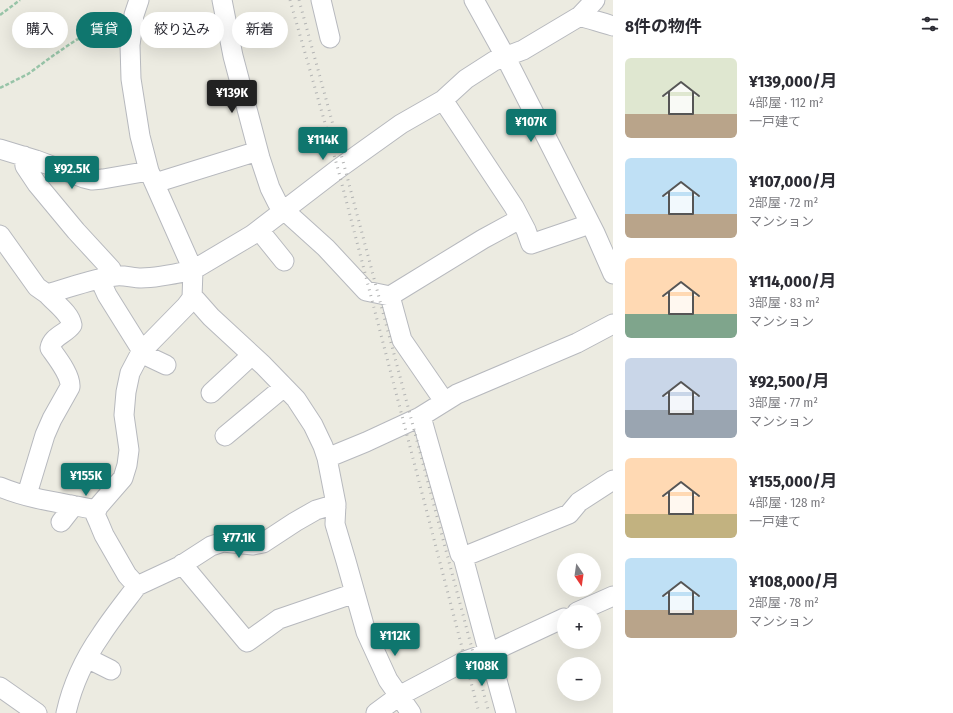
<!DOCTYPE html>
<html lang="ja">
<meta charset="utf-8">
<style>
:root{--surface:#fff;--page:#f7f7f7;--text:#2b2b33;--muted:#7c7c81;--accent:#0f766e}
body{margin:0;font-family:"Fira Sans Condensed","Noto Sans JP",sans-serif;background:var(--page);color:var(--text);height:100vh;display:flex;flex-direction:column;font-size:15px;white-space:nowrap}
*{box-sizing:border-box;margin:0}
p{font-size:13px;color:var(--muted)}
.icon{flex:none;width:22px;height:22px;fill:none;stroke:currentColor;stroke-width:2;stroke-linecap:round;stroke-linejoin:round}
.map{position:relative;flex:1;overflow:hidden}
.drawer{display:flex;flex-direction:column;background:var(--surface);width:340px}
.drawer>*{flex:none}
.hud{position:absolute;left:12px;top:12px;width:380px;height:36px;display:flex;gap:8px}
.needle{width:26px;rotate:167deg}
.tools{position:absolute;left:557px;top:553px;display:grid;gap:8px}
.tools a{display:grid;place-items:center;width:44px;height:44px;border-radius:50%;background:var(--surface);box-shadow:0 4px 16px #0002;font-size:20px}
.price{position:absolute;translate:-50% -34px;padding:0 9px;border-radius:4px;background:var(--accent);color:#fff;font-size:13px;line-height:26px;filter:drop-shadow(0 1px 2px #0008)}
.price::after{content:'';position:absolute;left:50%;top:24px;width:12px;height:9px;margin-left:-6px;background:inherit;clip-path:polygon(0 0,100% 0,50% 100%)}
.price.current{background:#222;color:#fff}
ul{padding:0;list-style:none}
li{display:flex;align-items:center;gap:12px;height:100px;padding:0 12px}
li span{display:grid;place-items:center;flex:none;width:112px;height:80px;border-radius:6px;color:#555}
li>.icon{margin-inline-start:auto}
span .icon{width:48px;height:48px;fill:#fffc;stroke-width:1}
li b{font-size:17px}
h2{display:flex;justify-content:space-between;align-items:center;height:48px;padding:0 12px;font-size:17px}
.chip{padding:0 14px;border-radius:18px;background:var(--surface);box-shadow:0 4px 16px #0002;font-size:14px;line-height:36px}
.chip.current{background:var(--accent);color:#fff}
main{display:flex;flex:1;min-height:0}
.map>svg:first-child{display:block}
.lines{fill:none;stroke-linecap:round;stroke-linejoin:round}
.minor-casing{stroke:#b7b9be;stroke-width:21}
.path{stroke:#98c4a8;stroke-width:2.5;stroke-dasharray:4 2;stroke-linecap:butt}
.minor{stroke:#fff;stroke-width:19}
.rail{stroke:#b2b3b3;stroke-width:3;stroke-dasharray:1 5;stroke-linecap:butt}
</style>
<main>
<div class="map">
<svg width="613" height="713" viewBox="0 0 613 713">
<rect width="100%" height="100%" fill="#ecebe1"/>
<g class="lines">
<defs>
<path id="minor" d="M222,0L233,56L260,158L270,188L277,202L283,212
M321,0L330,38
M474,0L505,56L595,233L613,274
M580,16C591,20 602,22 613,26
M443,100L514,207L526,230L531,244L581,227L589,223
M0,149L36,160L84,178L92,180L103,179L149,171
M24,156L25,166L37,184L76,231L111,269L114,276
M155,183L258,151
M285,211L326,248L366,291L390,296
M259,230L284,261
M0,235L37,287L47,294C69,288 94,278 116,276C124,275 133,278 141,278C159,278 175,274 193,270L149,171L140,136L131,79L130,45L134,15L139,0
M101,278L102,284L107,295L142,351L147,356L166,365
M192,298L196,300L211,317L263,365L296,399L313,425L323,446L327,458L366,442L420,417L457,394L577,343L613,324
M211,393L252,355
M444,401L402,340L390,296L483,239L520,219
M420,417L422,420L460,554L463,557L486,643L491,652L495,673L506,713
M225,436L284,387
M327,458L336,504L335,524L346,561L366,632L388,680L411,713
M0,487C31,500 64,503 97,510
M25,495L28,491L45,435L52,419L70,387C71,375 57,358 50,348C52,336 66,334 72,325C70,313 55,303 47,294
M61,522L72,508V505
M463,557L569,514L579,502L613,480
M182,564L247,642L279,619L355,593
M137,586L180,566L211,546L223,542L253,545L263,543L295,522L316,510L326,507H336
M577,612L613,596
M87,658L111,670
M0,687L37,713
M66,713C72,686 85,658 101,635C112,618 125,602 137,586L127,575L104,535L99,523L95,514L97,508L123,478L127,465L129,450L124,415L126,392L130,373L141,352L186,306L192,298L193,270L252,235L338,169L401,124L443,100L466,79L494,61L523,50L580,16L595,0
M376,713L399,696L465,661L491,652L564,618"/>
</defs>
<use href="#minor" class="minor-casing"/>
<path class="path" d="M0,15L20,0
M147,40L214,39
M0,88L28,74L54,55L76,40L116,25"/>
<use href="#minor" class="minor"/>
<path class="rail" d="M290,0L338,169L479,713
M299,0L344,165L489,713"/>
</g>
</svg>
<div class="tools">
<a><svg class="needle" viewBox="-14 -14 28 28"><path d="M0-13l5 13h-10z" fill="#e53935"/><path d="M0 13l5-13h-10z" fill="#7c7c81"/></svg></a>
<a>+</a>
<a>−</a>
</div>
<b class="price current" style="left:232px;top:114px">¥139K</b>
<b class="price" style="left:531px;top:143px">¥107K</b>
<b class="price" style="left:323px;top:161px">¥114K</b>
<b class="price" style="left:72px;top:190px">¥92.5K</b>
<b class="price" style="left:86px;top:497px">¥155K</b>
<b class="price" style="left:239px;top:559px">¥77.1K</b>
<b class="price" style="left:395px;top:657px">¥112K</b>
<b class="price" style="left:482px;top:687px">¥108K</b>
<div class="hud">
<a class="chip">購入</a>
<a class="chip current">賃貸</a>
<a class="chip">絞り込み</a>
<a class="chip">新着</a>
</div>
</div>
<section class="drawer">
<h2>8件の物件<svg class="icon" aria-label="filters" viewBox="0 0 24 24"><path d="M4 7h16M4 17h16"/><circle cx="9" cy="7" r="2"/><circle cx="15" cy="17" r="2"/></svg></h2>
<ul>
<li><span style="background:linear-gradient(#dfe7d0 70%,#b9a48a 0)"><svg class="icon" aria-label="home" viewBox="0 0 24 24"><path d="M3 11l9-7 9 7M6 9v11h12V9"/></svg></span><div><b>¥139,000/月</b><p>4部屋 · 112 m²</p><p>一戸建て</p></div></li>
<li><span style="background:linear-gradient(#bfe0f5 70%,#b9a48a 0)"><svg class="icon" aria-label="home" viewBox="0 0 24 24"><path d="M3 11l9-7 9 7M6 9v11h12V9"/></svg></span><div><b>¥107,000/月</b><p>2部屋 · 72 m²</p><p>マンション</p></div></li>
<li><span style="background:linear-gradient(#ffd9b3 70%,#7fa58c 0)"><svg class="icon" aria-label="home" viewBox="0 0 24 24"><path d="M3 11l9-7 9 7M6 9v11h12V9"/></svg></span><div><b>¥114,000/月</b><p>3部屋 · 83 m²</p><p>マンション</p></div></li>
<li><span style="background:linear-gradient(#c9d6e8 65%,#9aa5b1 0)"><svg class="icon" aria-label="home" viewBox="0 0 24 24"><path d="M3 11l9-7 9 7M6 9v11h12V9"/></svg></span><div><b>¥92,500/月</b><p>3部屋 · 77 m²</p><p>マンション</p></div></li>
<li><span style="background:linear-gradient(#ffd9b3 70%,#c2b280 0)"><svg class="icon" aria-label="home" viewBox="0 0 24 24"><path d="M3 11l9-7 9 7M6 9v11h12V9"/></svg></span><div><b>¥155,000/月</b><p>4部屋 · 128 m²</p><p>一戸建て</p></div></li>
<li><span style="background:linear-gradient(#bfe0f5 65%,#b9a48a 0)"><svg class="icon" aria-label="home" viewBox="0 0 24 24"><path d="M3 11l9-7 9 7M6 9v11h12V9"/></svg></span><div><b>¥108,000/月</b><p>2部屋 · 78 m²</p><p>マンション</p></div></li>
</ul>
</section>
</main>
